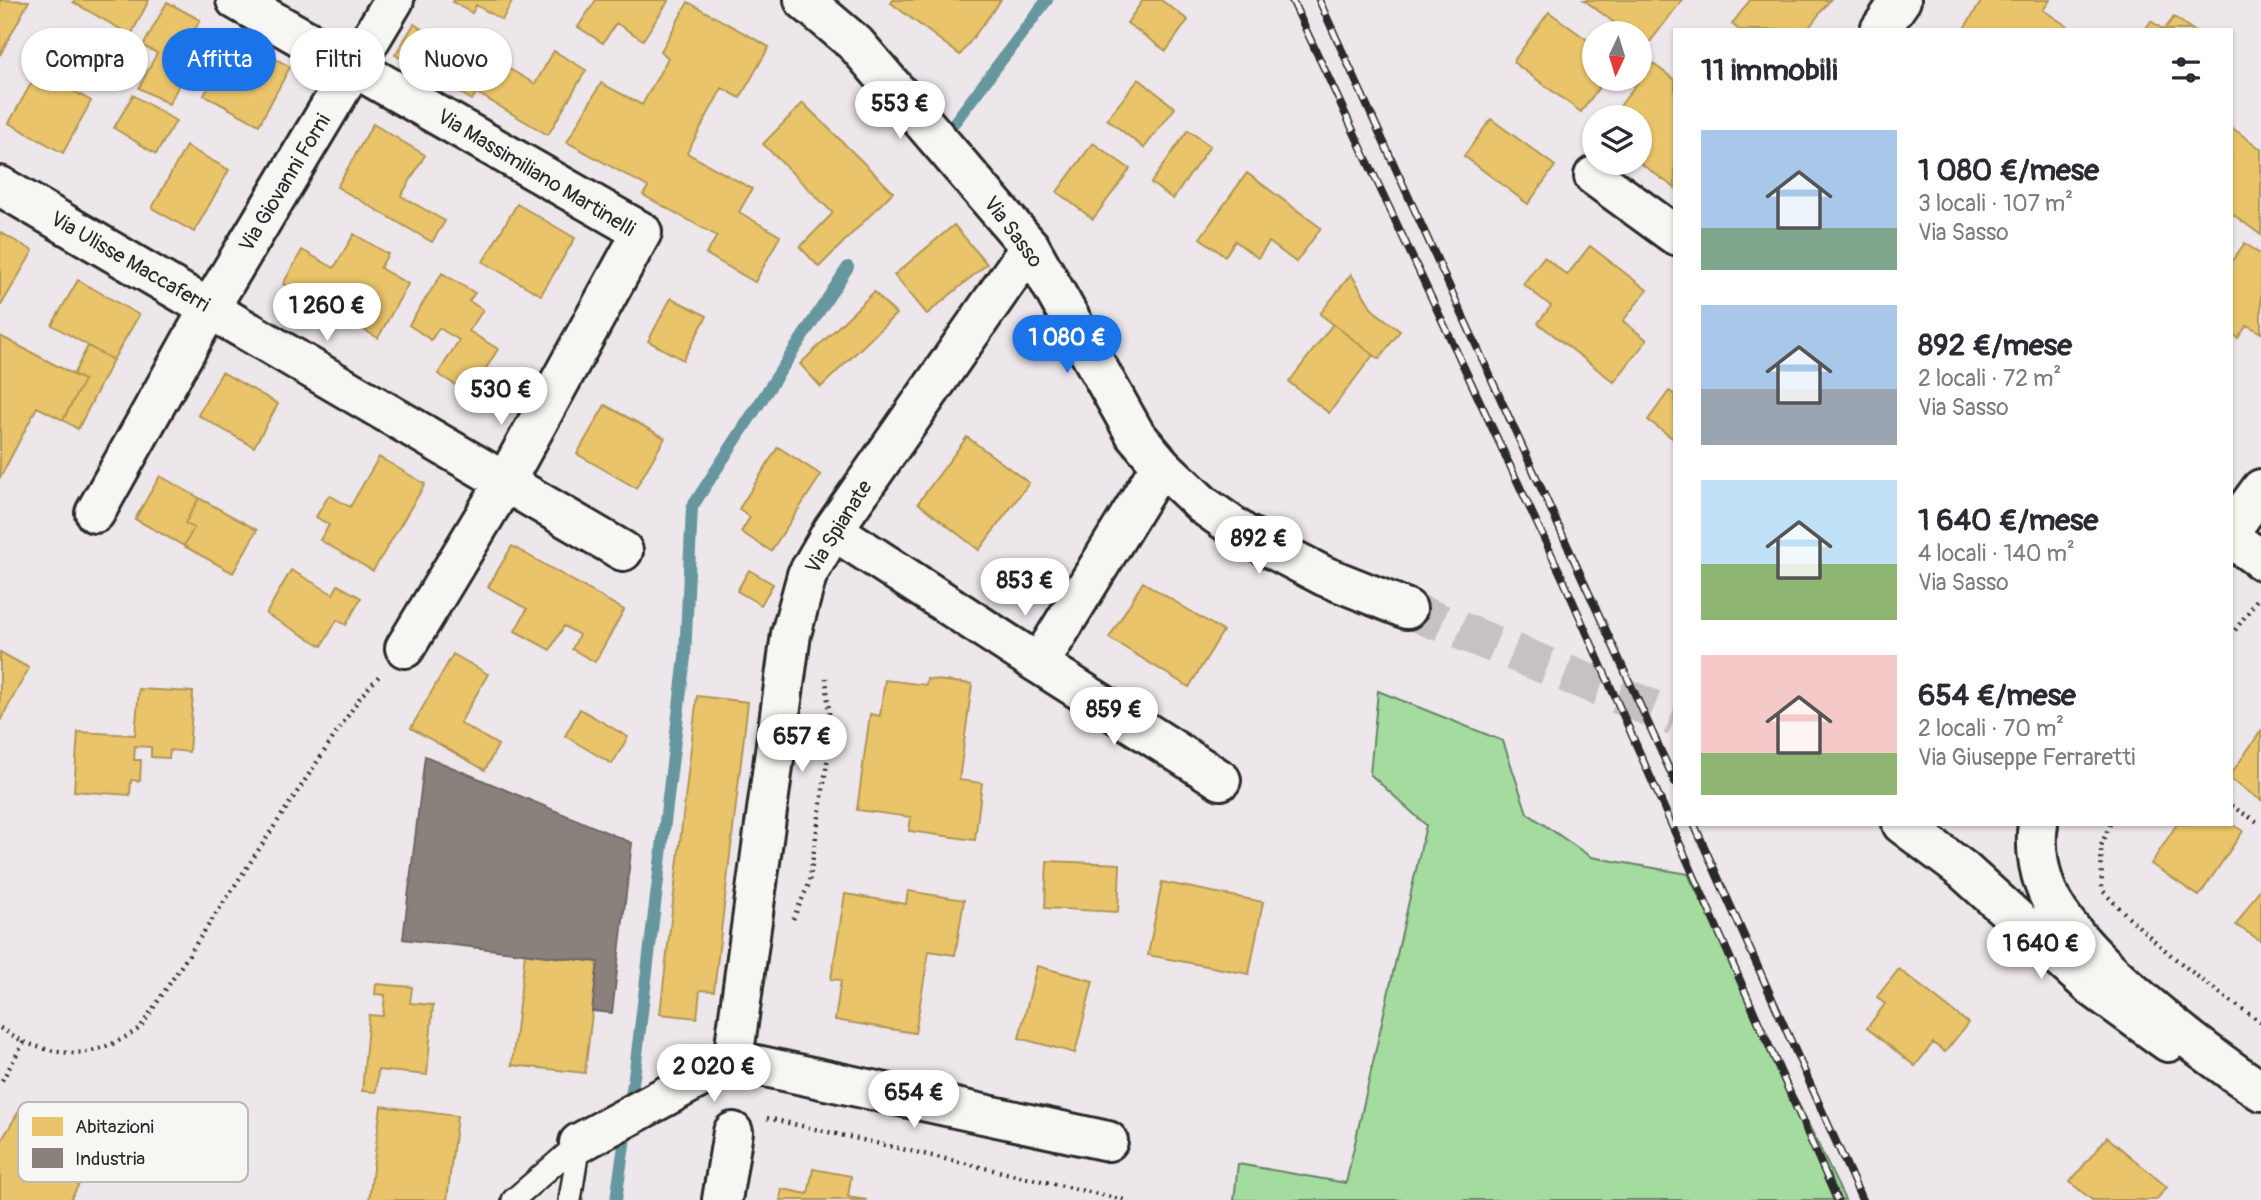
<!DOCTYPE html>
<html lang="it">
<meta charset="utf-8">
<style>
:root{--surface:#fff;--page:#f7f7f7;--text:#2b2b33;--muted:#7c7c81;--accent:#1a73e8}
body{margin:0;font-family:Pangolin,sans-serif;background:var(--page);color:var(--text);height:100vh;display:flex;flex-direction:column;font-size:26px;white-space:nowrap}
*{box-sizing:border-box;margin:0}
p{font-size:23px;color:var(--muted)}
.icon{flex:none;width:38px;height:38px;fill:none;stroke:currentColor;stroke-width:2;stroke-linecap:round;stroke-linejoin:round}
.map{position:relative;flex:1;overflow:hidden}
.details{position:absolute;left:1673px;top:28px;width:560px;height:798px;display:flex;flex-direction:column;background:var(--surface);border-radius:0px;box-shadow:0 2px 5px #0004}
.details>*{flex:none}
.top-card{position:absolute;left:21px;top:28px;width:665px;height:63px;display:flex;gap:14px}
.needle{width:46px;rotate:184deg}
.fabs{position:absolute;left:1582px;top:21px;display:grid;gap:14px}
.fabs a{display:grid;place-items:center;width:70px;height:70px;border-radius:50%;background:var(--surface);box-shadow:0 2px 5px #0004;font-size:35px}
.price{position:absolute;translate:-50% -60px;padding:0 16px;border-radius:24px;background:#fff;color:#222;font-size:23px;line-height:46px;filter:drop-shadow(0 2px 4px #0008)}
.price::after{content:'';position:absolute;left:50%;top:42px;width:21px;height:16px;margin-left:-10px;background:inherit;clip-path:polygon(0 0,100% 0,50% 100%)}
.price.selected{background:var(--accent);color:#fff}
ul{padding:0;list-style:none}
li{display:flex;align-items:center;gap:21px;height:175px;padding:0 28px}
li span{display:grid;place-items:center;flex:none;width:196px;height:140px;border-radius:0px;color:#555}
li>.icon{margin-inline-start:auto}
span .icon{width:84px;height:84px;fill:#fffc;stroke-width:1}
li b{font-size:30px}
h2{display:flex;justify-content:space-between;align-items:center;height:84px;padding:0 28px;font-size:30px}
.pill{padding:0 24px;border-radius:32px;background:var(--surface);box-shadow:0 2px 5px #0004;font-size:24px;line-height:63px}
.pill.selected{background:var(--accent);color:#fff}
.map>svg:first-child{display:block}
.green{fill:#a4dca0;stroke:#688466;stroke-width:2}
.homes{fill:#e9c46a;stroke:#b09657;stroke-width:2}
.industry{fill:#8a817c;stroke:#6e6764;stroke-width:2}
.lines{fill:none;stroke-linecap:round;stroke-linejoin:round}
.stream{stroke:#66969e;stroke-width:12}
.tertiary-tunnel{stroke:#c6c1c5;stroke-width:38;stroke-dasharray:38 19;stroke-linecap:butt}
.service-casing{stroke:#2b2b2b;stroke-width:26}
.minor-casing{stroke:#2b2b2b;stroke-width:44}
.tertiary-casing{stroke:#2b2b2b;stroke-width:44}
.secondary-casing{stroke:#2b2b2b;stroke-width:44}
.path{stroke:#2b2b2b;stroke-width:4.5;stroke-dasharray:2 5;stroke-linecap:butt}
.service{stroke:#f6f6f2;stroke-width:21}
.minor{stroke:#f6f6f2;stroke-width:38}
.tertiary{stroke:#f6f6f2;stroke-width:38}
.secondary{stroke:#f6f6f2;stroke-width:38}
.rail-casing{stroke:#2b2b2b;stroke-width:8}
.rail{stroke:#f6f6f2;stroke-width:5;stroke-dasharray:16;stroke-linecap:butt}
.labels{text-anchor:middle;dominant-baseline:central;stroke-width:7;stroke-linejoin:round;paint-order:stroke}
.street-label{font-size:21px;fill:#2b2b2b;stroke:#f6f6f2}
.key{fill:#f6f6f2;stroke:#b9b9b6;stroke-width:2}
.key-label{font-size:19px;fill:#2b2b2b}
</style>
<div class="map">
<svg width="2261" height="1200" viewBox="0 0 2261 1200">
<rect width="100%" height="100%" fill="#ede6eb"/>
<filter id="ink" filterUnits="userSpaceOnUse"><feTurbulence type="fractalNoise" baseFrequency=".0143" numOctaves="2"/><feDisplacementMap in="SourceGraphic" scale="14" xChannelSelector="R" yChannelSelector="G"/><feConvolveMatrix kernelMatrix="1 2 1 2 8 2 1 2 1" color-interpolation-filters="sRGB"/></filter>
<g filter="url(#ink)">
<path class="green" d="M1378,691L1503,741L1527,813L1591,857L1688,874L1845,1200H1234L1238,1164L1346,1183L1426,825L1370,774Z"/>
<path class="homes" d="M0,0L29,1L0,55Z
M75,0H149L131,35L73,2Z
M454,0H507L512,2L502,20L476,5L472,13L453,2Z
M596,0H669L643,40L616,23L603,43L578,27Z
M893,0H1001L960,55L891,3Z
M1143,0H1161L1188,20L1166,51L1127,23Z
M1584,0H1682L1646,47L1640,42V33H1628Z
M1750,0H1830L1807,30H1739L1732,24Z
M1978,0H2050L2043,10L2073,30H1963L1981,2Z
M167,2L200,20L183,52L194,57L169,104L139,88L157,53L143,46Z
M688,2L769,47L740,98L722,88L687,153L752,189L739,212L780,236L755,282L706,254L717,236L643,195L648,187L567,142L601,83L642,105L668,58L661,51Z
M1549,12L1594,45V79H1605L1581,112L1513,62Z
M2174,17L2193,30H2164Z
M2151,21L2164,30H2145Z
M414,24L455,49L464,34L499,54L472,100L395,55Z
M236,37L290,67L259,125L204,95Z
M554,51L586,70L548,135L477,93L496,61L535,84Z
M1652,63L1675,80V188L1640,163V117H1612Z
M38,71L91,101L63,153L9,123Z
M1139,79L1175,108L1144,148L1107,119Z
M133,95L176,121L156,154L114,128Z
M803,103L893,192L819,267L800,247L833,213L763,144Z
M1491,119L1555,166L1528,204L1464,156Z
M373,124L425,155L401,196L445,221L432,242L337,187Z
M2231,127L2261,149V235L2231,213Z
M1188,130L1210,146L1173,199L1151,183Z
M1093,143L1130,169L1093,219L1057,192Z
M186,146L229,170L194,232L152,208Z
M1247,173L1321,228L1296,262L1269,242L1258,258L1235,241L1225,256L1200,238Z
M517,204L575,238L541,295L483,262Z
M954,225L987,264L927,314L894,275Z
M0,232L33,251L0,307Z
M354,234L388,254L380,268L408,284L378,338L283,284L302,250L334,268Z
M2245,243L2261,255V333L2247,325L2238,338L2231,333V262Z
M1590,246L1647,290L1623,321L1647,340L1614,382L1538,323L1551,306L1523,284L1544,257L1567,275Z
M442,273L475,293L469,301L483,310L469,331L498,349L470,394L438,374L459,340L439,328L431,340L409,325Z
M1351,274L1373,310L1400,331L1379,359L1320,314Z
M78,280L139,315L113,360L52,325Z
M874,292L896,314L821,387L800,364Z
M671,298L707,316L683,360L648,341Z
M1333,324L1373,355L1329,413L1289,382Z
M0,336L84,380L63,420L37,407L0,478Z
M88,346L113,360L78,429L63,420L84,380L73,375Z
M222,372L278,404L254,447L198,415Z
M1669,391L1675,395V440L1648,420Z
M605,405L665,438L636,488L577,454Z
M967,437L1029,483L979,550L918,503Z
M778,447L821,475L771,551L741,532L750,517L739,509Z
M379,457L425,484L373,571L320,540L329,525L316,517L329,495L350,507Z
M160,476L199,498L185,523L194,528L184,546L135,519Z
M199,498L257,530L233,573L184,546L194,528L185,523Z
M512,546L624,610L595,662L572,649L579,635L564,626L550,650L515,631L527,609L488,587Z
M291,570L333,594L338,585L361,598L346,625L337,620L322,646L266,614Z
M749,570L773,584L761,605L737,591Z
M1143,582L1223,631L1189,687L1109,638Z
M0,652L29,668L0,721Z
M453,654L488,674L460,723L498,745L485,770L411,728Z
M927,679L972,684L959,780L982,783L975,840L909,831L911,817L857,810L870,714L880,716L885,680L926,685Z
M139,689L193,692L189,752L170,750L169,758L151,757V747L135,746L134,760H141L140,781L131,780L130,795L74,791L78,732L135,735Z
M697,696L748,702L714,991L700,990L697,1018L660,1014Z
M580,709L628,737L612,764L565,736Z
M2261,731V800L2231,780V774Z
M2177,824H2231L2243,831L2199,896L2151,864Z
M1047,861L1120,864L1118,912L1045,908Z
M1162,882L1263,902L1249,974L1148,955Z
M2261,887V941L2236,925Z
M908,891L964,900L955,955L929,951L915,1033L835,1020L841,980L831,979L845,894L906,904Z
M525,953L598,962L585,1073L512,1065Z
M1037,966L1093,981L1075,1053L1019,1038Z
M1899,969L1968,1023L1945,1052L1933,1043L1915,1066L1867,1028L1885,1004L1877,997Z
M376,984L412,987L410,1003L433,1005L427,1075L378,1070L376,1092L362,1091L369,1015L383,1016L385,995L375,994Z
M22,1106L99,1149L70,1200H0V1143Z
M381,1106L457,1116L447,1200H369Z
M2107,1137L2167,1187L2156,1200H2092L2070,1182Z
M813,1169L851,1176L848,1197L867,1200H780L782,1189L808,1194Z"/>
<path class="industry" d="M425,756L632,843L612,1013L592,1011L598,962L403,939Z"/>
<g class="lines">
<path class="stream" d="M954,123L1047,0
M616,1200L636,1062L685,657L692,507L848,267"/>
<path class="tertiary-tunnel" d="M1407,609L1675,718"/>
<defs>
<path id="service" d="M513,1200L579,1143
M570,1200L579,1143"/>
<path id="minor" d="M236,0L642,232L505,482L405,648
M1880,30L1901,0
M1594,176L1675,235
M0,186L623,551
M95,513L209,309L394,0
M833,530L1039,664L1161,465
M2231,538L2261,560
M1039,664L1221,780
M733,1060L791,634L807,575L833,530L1030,247
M579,1143L733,1060L1108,1141
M722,1200L733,1132"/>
<path id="tertiary" d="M804,0L856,44L1030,247L1135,434L1161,465L1203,505L1244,534L1324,576L1407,609
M1902,824L1963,870L2091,986L2168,1042"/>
<path id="secondary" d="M2231,530L2261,489
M2038,824C2034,849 2040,880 2052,902C2087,964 2201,1051 2261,1091"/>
</defs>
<use href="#service" class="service-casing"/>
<use href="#minor" class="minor-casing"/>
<use href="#tertiary" class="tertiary-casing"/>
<use href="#secondary" class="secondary-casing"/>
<path class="path" d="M2231,636L2258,598
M2231,806L2261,824
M2110,824L2101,846L2102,890C2151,942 2203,983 2261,1022
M793,919L809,884L831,736L826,678
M0,1028L24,1042L0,1084
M24,1042C71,1060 98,1056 140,1028L361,696L380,675
M767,1118L1124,1200"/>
<use href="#service" class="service"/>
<use href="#minor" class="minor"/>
<use href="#tertiary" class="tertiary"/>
<use href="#secondary" class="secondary"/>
<defs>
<path id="rail" d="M1292,0L1563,579L1837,1200
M1319,0L1675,782
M1694,824L1862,1200"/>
</defs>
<use href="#rail" class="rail-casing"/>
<use href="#rail" class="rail"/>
</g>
</g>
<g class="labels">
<g class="street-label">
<text transform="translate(536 173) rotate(31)">Via Massimiliano Martinelli</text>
<text transform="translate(285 183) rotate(-59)">Via Giovanni Forni</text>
<text transform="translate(1013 232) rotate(53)">Via Sasso</text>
<text transform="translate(130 262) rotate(30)">Via Ulisse Maccaferri</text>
<text transform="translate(839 527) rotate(-58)">Via Spianate</text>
</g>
</g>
<rect x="18" y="1102" width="230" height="80" rx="10" class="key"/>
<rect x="32" y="1117" width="31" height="19" fill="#e9c46a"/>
<rect x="32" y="1148" width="31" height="20" fill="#8a817c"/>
<g class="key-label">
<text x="75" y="1133">Abitazioni</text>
<text x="75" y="1165">Industria</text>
</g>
</svg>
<div class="fabs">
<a><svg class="needle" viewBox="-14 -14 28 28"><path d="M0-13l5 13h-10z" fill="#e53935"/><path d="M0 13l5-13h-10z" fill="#7c7c81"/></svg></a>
<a><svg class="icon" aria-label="layers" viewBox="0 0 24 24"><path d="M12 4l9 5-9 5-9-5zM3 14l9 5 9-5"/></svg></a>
</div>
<b class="price" style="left:900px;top:141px">553 €</b>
<b class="price" style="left:327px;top:343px">1 260 €</b>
<b class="price selected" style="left:1067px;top:375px">1 080 €</b>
<b class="price" style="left:501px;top:427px">530 €</b>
<b class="price" style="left:1259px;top:576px">892 €</b>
<b class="price" style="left:1025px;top:618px">853 €</b>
<b class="price" style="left:1114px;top:747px">859 €</b>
<b class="price" style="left:802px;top:774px">657 €</b>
<b class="price" style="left:2041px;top:981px">1 640 €</b>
<b class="price" style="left:714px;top:1104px">2 020 €</b>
<b class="price" style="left:914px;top:1130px">654 €</b>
<div class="top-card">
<a class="pill">Compra</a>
<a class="pill selected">Affitta</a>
<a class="pill">Filtri</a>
<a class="pill">Nuovo</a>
</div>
<section class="details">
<h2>11 immobili<svg class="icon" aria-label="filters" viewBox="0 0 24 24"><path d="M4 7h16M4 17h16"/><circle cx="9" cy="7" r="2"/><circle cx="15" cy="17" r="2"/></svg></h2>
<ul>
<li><span style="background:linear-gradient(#a9c7e8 70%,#7fa58c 0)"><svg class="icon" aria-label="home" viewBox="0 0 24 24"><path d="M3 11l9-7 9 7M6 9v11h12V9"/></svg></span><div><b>1 080 €/mese</b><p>3 locali · 107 m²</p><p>Via Sasso</p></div></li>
<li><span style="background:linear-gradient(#a9c7e8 60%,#9aa5b1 0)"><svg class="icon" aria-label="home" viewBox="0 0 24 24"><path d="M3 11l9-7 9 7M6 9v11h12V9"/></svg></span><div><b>892 €/mese</b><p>2 locali · 72 m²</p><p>Via Sasso</p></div></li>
<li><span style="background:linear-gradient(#bfe0f5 60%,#8fb573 0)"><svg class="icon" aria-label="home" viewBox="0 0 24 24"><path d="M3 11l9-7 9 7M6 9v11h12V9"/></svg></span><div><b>1 640 €/mese</b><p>4 locali · 140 m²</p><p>Via Sasso</p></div></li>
<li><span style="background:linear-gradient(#f6c9c9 70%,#8fb573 0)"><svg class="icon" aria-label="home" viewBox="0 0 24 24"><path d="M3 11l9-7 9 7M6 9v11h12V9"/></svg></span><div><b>654 €/mese</b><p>2 locali · 70 m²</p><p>Via Giuseppe Ferraretti</p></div></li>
</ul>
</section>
</div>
